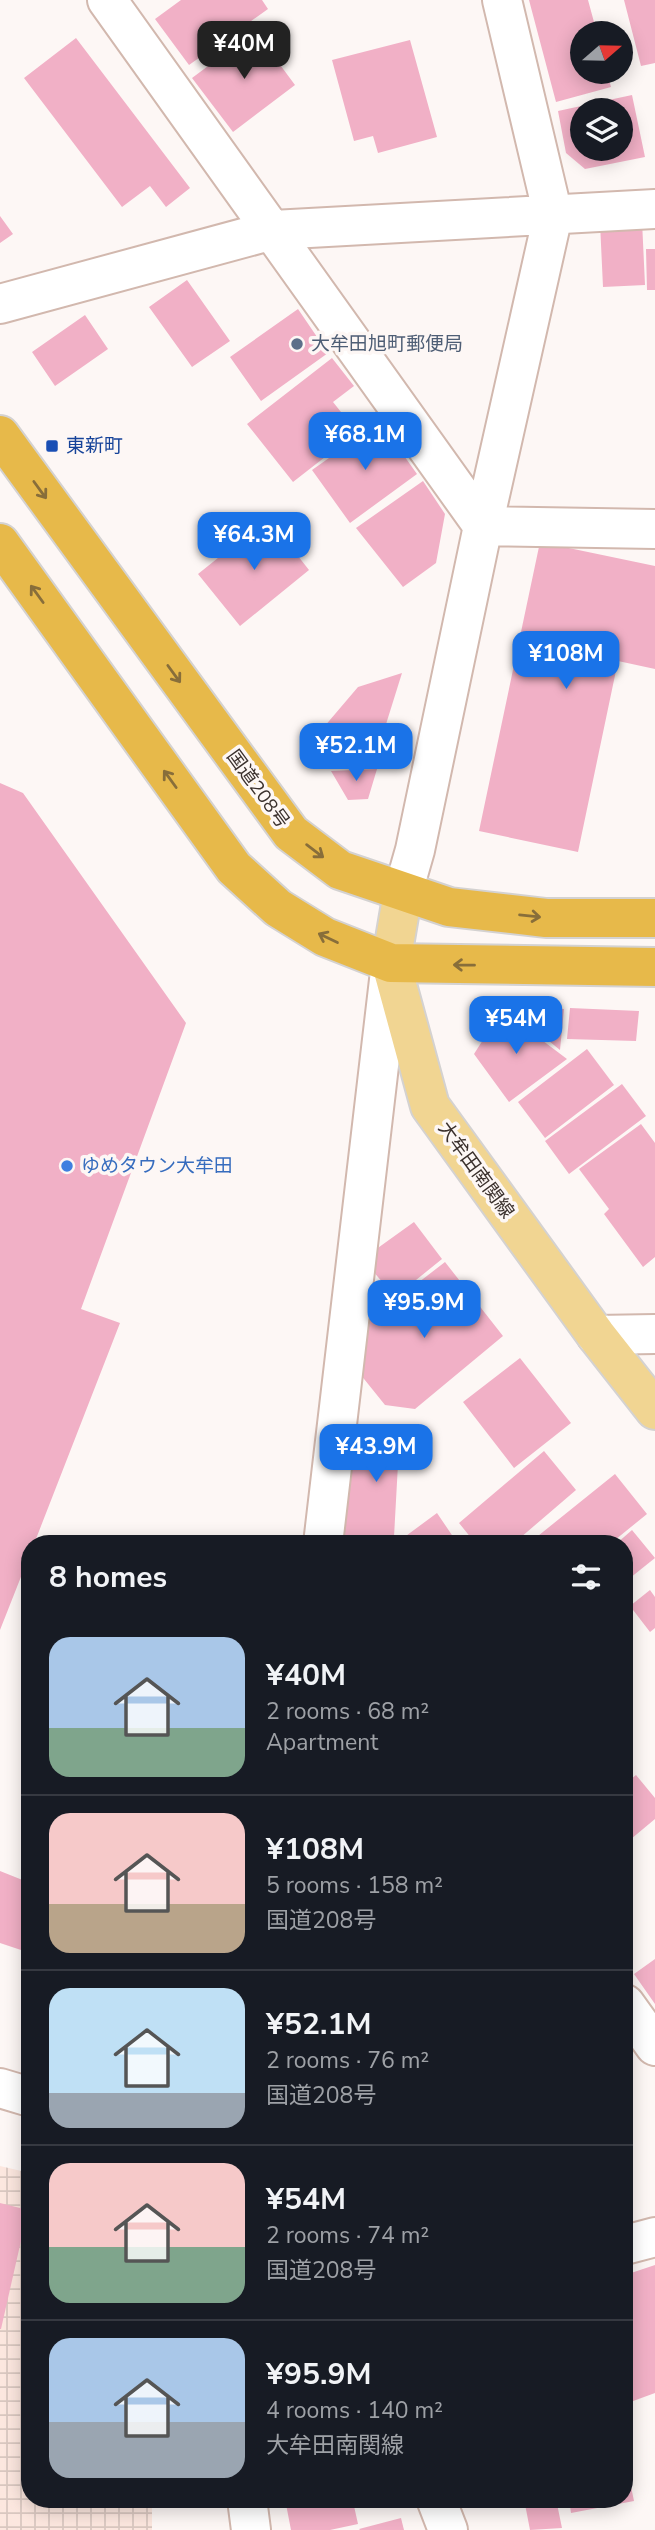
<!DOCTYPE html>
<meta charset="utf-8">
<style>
:root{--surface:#171b24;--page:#242831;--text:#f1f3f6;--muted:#9ea1a6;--line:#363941;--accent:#1a73e8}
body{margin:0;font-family:"Nunito Sans","Noto Sans JP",sans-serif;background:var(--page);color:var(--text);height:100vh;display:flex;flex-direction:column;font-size:26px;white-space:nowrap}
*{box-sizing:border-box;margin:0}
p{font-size:23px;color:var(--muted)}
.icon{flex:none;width:38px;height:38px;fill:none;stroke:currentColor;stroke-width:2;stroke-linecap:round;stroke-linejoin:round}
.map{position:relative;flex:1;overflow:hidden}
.details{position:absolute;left:21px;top:1535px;width:612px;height:973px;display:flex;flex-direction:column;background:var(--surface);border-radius:28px;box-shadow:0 4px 18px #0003}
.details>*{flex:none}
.needle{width:46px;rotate:70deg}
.tools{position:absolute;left:570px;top:21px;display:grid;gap:14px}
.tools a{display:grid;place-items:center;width:63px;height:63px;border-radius:50%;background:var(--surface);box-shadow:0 4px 18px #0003;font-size:35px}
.price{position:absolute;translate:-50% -60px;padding:0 16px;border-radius:14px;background:var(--accent);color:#fff;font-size:23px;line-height:46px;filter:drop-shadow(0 2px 4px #0008)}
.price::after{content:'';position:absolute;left:50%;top:42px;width:21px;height:16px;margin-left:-10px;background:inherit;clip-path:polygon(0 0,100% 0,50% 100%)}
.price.on{background:#222;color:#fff}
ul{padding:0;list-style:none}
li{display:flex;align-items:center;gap:21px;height:175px;padding:0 28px}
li+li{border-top:2px solid var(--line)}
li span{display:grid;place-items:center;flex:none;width:196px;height:140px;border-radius:21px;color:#555}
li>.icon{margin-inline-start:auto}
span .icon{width:84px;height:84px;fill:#fffc;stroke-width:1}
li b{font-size:30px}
h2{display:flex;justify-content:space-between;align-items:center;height:84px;padding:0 28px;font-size:30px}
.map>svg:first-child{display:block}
.industrial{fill:url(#industrial-grid)}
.building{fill:#f1b0c6;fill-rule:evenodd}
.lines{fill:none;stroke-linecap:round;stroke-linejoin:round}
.street-casing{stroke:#d2b8ae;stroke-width:42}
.secondary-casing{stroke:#d2b8ae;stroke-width:42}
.primary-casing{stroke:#d4d2d1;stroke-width:42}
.highway-casing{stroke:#d4d2d1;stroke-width:42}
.street{stroke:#fff;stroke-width:38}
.secondary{stroke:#fff;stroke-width:38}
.primary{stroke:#f1d592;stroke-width:38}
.highway{stroke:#e7b94a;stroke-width:38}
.oneway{stroke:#886e3a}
.service-dot{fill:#5c6f8a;stroke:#fdf7f5;stroke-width:2.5}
.transit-dot{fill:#1a4fb4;stroke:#fdf7f5;stroke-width:2.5}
.shop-dot{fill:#3f7fe0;stroke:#fdf7f5;stroke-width:2.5}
.labels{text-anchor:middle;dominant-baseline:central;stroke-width:7;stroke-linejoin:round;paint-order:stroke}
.service-label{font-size:19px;fill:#4e5e75;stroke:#fdf7f5;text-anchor:start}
.transit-label{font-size:19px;fill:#164399;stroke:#fdf7f5;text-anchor:start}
.street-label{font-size:19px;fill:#3b312d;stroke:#fdf7f5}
.shop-label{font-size:19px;fill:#366cbe;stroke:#fdf7f5;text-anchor:start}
</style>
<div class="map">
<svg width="655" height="2530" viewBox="0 0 655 2530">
<defs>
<pattern id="industrial-grid" width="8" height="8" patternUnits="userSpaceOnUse" patternTransform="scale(1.75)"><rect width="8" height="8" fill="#fce7df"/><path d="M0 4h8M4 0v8" fill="none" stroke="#d9c7c0"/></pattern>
</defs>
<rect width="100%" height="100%" fill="#fdf7f5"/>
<path class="industrial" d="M0,2166L30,2173V2499H152V2530H0Z"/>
<path class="building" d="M181,0H262L268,9L189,65L155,19Z
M529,0H588L597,33H583V72H607L611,87L556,102Z
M624,0H655V63L641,66Z
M255,31L295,85L233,132L192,78Z
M76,38L190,188L166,207L150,186L122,207L24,78Z
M410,40L437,137L378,153L373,136L354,141L332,60Z
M632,95L645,157L585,169L566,153L558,111ZM583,110H621V149H583Z
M0,216L13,234L0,243Z
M642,221L645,285L603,287L600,223Z
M646,249H655V290H647Z
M187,280L230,341L192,367L149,307Z
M298,309L328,353L261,401L230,357Z
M85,315L108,349L55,386L32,352Z
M332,358L354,386L333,402L357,432L293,482L247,424Z
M380,422L417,474L350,523L312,470Z
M423,481L445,514L436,563L403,587L356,528Z
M268,518L309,570L240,626L198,574Z
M540,542L655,566V669L618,661L578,852L479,831Z
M402,673L377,753L364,765L355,767L330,765L318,734L358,687Z
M377,769L368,799L348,800L331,771Z
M0,783L23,793L186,1023L81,1309L120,1323L34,1544H30V1554L0,1630Z
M506,1006L564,1009L560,1050Z
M570,1008L639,1011L636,1041L567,1039Z
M502,1010L567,1059L509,1102L474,1054Z
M587,1049L614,1085L545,1138L518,1102Z
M622,1084L646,1116L569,1174L545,1141Z
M641,1124L655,1143V1257L643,1267L604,1214L609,1209L579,1169Z
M414,1222L442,1259L395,1297L372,1270L375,1250Z
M445,1262L503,1336L415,1409L385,1405L356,1369L362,1326Z
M520,1358L571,1423L514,1468L463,1402Z
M357,1427L415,1429L414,1465L398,1464L394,1537L386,1544H342L353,1456H356Z
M544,1451L576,1490L513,1544H476L459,1523Z
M615,1474L647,1514L610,1544H528Z
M437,1513L458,1544H395Z
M632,1530L655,1558L625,1582V1544H616Z
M650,1590L655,1597V1628L650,1632L630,1606Z
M636,1775L655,1798V1819L625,1844V1784Z
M0,1871L30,1883V1953L0,1943Z
M655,1959V2004L634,1974Z
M0,2203L28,2210L1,2329H0Z
M655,2265V2393L625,2404V2275Z
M625,2457L634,2501L571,2513L569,2499H625Z
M285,2499H381V2500L354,2506L358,2524L330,2530H291Z
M524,2499H556L562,2528L530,2530Z
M401,2518L404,2530H360L359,2529Z"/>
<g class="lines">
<defs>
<path id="street" d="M107,0L483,526
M0,304L273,230L655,209
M483,526L655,529
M403,892L415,850L483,526L553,215L502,0
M596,1335L655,1334
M625,2004L655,2046
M625,2245L655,2237
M436,2499L448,2530"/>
<path id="secondary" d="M323,1544L391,963
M0,2088L30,2097
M247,2499L251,2530"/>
<path id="primary" d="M403,892L391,963L430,1106L596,1335L655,1410"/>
<path id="highway" d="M0,435L291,833L340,870L449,907L546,918H655
M0,543L234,868L278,908L325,937L391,963L655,967"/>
</defs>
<use href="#street" class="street-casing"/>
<use href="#secondary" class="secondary-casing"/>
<use href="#primary" class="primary-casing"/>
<use href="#highway" class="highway-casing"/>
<use href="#street" class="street"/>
<use href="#secondary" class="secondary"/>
<use href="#primary" class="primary"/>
<use href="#highway" class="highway"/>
</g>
<defs><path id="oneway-shaft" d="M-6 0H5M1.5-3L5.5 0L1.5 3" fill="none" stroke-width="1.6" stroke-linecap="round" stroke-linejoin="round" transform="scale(1.75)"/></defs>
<g class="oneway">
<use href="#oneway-shaft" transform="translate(40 490) rotate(54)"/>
<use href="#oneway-shaft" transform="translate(37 594) rotate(-126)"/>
<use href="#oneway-shaft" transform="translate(174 674) rotate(54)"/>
<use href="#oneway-shaft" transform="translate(170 779) rotate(-126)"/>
<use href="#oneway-shaft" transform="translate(315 851) rotate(37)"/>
<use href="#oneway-shaft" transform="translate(530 916) rotate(6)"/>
<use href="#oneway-shaft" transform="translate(328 938) rotate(-154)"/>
<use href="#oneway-shaft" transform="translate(464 965) rotate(-179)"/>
</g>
<circle class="service-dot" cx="297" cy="344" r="7"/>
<rect class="transit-dot" x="45" y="439" width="14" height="14" rx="3.5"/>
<circle class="shop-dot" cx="67" cy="1166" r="7"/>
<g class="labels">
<g class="service-label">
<text x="311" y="344">大牟田旭町郵便局</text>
</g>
<g class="transit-label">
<text x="66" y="446">東新町</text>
</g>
<g class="street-label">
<text transform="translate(258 789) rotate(54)">国道208号</text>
<text transform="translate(476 1170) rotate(54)">大牟田南関線</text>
</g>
<g class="shop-label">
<text x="81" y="1166">ゆめタウン大牟田</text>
</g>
</g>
</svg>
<div class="tools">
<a><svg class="needle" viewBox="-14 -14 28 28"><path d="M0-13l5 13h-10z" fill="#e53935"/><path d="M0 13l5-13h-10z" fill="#9ea1a6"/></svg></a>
<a><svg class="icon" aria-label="layers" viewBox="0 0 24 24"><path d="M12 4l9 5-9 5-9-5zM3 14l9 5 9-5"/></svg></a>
</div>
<b class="price on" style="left:244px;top:81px">¥40M</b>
<b class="price" style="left:365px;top:472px">¥68.1M</b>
<b class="price" style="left:254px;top:572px">¥64.3M</b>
<b class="price" style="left:566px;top:691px">¥108M</b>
<b class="price" style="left:356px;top:783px">¥52.1M</b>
<b class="price" style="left:516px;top:1056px">¥54M</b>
<b class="price" style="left:424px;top:1340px">¥95.9M</b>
<b class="price" style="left:376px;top:1484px">¥43.9M</b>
<section class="details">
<h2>8 homes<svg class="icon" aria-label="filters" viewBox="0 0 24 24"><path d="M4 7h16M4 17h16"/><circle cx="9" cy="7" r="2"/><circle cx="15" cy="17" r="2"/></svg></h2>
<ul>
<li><span style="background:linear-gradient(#a9c7e8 65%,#7fa58c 0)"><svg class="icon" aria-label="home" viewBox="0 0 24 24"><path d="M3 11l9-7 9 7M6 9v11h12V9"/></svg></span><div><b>¥40M</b><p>2 rooms · 68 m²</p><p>Apartment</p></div></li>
<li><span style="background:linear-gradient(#f6c9c9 65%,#b9a48a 0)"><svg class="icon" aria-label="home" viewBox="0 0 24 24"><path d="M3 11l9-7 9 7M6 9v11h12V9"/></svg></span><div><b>¥108M</b><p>5 rooms · 158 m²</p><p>国道208号</p></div></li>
<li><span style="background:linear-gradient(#bfe0f5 75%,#9aa5b1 0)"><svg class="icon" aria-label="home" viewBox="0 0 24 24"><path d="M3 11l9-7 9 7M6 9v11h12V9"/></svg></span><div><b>¥52.1M</b><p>2 rooms · 76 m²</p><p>国道208号</p></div></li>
<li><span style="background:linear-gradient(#f6c9c9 60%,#7fa58c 0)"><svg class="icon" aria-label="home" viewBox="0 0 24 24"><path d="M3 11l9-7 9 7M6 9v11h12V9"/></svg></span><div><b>¥54M</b><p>2 rooms · 74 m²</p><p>国道208号</p></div></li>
<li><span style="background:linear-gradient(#a9c7e8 60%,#9aa5b1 0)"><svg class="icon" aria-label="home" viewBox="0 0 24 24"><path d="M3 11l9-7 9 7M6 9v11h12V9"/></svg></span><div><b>¥95.9M</b><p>4 rooms · 140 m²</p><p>大牟田南関線</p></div></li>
</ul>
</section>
</div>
